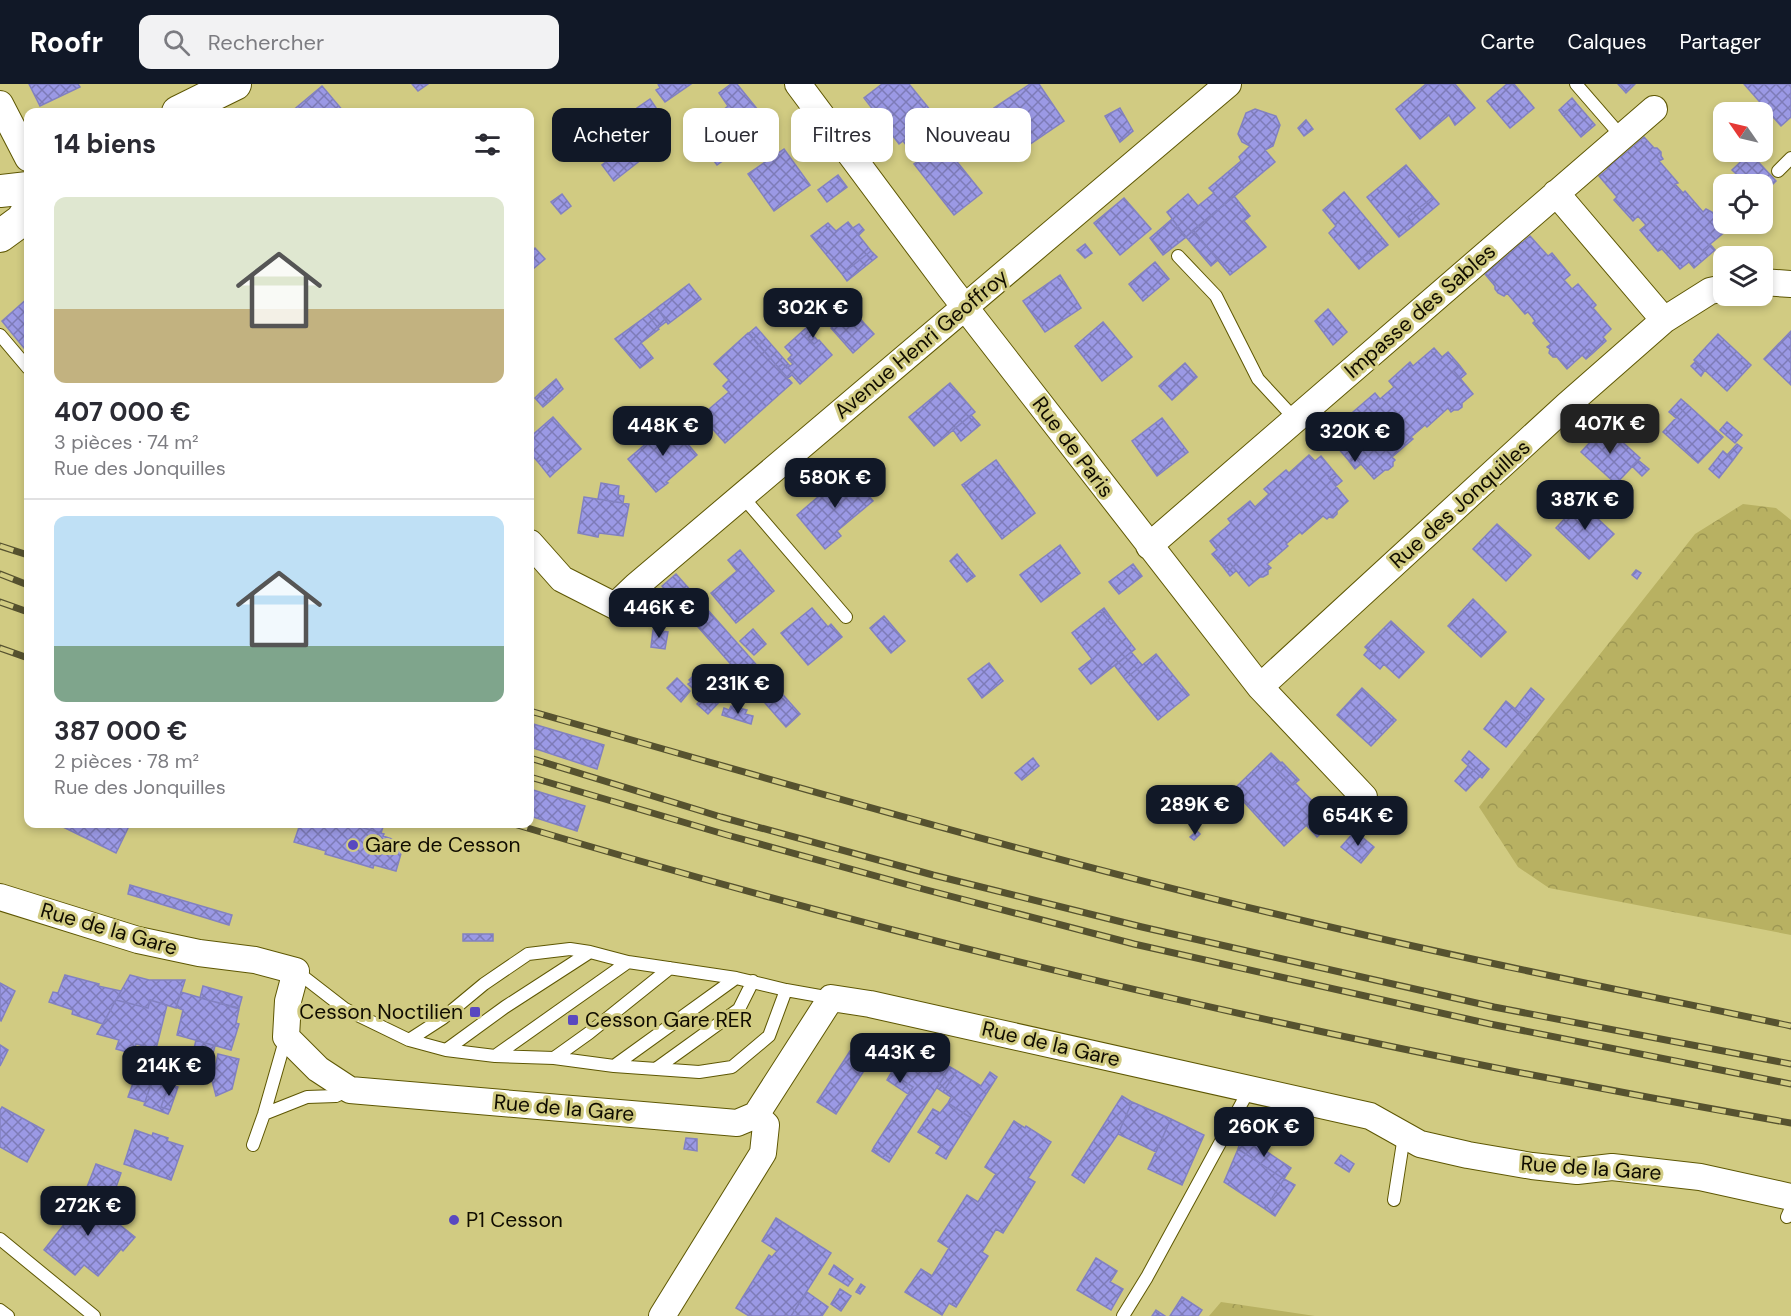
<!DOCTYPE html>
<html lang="fr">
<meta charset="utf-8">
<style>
:root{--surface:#fff;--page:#f2f2f3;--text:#2b2b33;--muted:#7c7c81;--line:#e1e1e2;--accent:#111827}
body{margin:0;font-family:"DM Sans",sans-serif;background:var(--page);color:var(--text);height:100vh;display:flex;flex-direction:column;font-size:22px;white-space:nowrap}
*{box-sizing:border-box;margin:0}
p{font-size:20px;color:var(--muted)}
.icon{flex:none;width:33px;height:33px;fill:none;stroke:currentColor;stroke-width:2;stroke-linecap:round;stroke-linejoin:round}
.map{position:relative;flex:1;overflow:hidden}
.sheet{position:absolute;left:24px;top:24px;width:510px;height:720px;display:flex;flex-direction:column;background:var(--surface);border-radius:12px;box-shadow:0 3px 9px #0003}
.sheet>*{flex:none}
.top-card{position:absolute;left:552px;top:24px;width:570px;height:54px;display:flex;gap:12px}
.needle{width:39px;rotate:304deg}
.tools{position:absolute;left:1713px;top:18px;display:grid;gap:12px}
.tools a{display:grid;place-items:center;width:60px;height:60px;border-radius:12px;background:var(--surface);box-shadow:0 3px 9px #0003;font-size:30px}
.price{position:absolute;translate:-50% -51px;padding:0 14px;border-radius:12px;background:var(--accent);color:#fff;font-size:20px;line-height:39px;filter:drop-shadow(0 2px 3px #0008)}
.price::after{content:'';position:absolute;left:50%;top:36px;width:18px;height:14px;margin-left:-9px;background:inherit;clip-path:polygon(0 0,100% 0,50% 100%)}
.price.on{background:#222;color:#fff}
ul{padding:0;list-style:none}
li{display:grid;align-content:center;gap:12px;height:318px;padding:0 30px}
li+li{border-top:2px solid var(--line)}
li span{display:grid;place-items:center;height:186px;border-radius:12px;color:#555}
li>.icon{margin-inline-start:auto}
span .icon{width:108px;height:108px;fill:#fffc;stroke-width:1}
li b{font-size:26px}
h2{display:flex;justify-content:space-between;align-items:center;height:72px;padding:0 30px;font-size:26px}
.chip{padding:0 21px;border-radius:12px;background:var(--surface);box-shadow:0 3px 9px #0003;font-size:21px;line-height:54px}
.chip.on{background:var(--accent);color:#fff}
header{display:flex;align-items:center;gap:36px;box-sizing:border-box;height:84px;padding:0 30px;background:var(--accent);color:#fff}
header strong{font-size:28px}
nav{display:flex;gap:33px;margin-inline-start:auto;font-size:21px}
.search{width:420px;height:54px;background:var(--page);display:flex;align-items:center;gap:15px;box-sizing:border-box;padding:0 21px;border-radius:12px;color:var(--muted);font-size:22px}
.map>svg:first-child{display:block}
.forest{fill:url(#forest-crowns)}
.building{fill:url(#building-cross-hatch);stroke:#8281c0;stroke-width:1.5}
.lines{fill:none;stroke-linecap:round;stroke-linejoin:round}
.service-casing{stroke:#5e5703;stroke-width:14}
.minor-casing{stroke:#5e5703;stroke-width:28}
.tertiary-casing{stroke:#5e5703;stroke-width:34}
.service{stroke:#fff;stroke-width:12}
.minor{stroke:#fff;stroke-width:26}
.tertiary{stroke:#fff;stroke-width:32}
.rail-casing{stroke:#56522f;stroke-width:7}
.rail{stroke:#d1cb82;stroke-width:4.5;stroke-dasharray:14;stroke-linecap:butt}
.poi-dot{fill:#5948c0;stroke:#d1cb82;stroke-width:2}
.labels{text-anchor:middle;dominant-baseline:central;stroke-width:6;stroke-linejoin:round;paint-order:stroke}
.street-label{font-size:21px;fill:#100c00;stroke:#d1cb82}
.poi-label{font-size:21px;fill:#100c00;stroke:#d1cb82;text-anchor:start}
</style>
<header>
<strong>Roofr</strong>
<div class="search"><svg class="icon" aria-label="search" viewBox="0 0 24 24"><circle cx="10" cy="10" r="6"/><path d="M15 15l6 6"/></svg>Rechercher</div>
<nav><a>Carte</a><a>Calques</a><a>Partager</a></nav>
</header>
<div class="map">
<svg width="1791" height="1232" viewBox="0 0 1791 1232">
<defs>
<pattern id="forest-crowns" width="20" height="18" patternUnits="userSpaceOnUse" patternTransform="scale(1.5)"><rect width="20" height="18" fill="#b8b162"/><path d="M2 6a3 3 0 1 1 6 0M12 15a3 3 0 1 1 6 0" fill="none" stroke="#9d9753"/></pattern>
<pattern id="building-cross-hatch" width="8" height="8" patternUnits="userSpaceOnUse" patternTransform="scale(1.5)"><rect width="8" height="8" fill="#9b99e5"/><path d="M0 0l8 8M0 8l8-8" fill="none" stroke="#7d7bb7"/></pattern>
</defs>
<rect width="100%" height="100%" fill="#d1cb82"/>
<path class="forest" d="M1743,420L1776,424L1791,436V851L1549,804L1518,783L1479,723L1695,450Z
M1221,1218L1315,1232H1209Z"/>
<path class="building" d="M29,0H78L80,3L40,22Z
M412,0H428L418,7Z
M658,0H691L665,18L656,6L660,4Z
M731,0H737L770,41L730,74L703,42L728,22L719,9Z
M882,0H909L935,32L924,41L931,49L910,66L903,57L899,60L864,14Z
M1030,0H1039L1064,37L1023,65L994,24Z
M1426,0H1455L1475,24L1455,41L1449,31L1420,55L1396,25Z
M1507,0H1514L1534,24L1510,44L1487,17Z
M1618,0H1635L1626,9Z
M1744,0H1791V33L1781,42Z
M322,2L344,28H291Z
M1572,14L1576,19L1562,30L1559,26Z
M650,15L667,40L652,49L637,24Z
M1576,19L1595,41L1581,53L1562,30Z
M1120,24L1133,47L1120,58L1105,32Z
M1255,25L1276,32L1280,41L1273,62L1265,66L1275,78L1186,153L1167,128L1188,110L1198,122L1214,109L1209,104L1241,77L1239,73L1250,62L1242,58L1238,50L1246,29Z
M1306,36L1313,45L1304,52L1298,44Z
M1644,53L1654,64H1657L1661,68V72L1663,75L1659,77L1678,99L1675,100L1683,109L1685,107L1703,128L1706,125L1712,128L1716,132V136L1726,147L1703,166L1708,172L1694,184L1689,178L1680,185L1662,165L1658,167L1640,146L1646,141L1638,132L1633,137L1614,116L1617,113L1599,92L1608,85L1602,79L1616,67L1621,73Z
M634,57L646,72L614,97L602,81Z
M715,57L728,73L717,81L705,65Z
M942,59L982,109L954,131L914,80Z
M784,65L810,101L774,127L748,90Z
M1750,69L1776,97L1762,111V100H1747L1732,86Z
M1406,81L1433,113L1408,133L1414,141L1399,153L1367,113Z
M838,91L847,103L827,118L818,106Z
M1344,108L1388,161L1375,171L1372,166L1355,180L1329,149L1336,142L1323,126Z
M562,110L571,122L561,130L551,118Z
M1234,112L1250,132L1244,137L1266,163L1230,191L1193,146Z
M1433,113L1439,120L1414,141L1408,133Z
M1124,114L1151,145L1120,171L1094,139Z
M1172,135L1186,153L1163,171L1150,154Z
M848,138L871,167L842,190L811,152L828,139L836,147Z
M859,140L864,146L859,151L853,144Z
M1193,146L1218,176L1211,182L1186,153Z
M1530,152L1548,172L1552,169L1570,191L1564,196L1572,205L1578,200L1596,221L1593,224L1611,245L1603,253L1606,257L1593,269L1589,265L1567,285L1557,273H1553L1549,269L1550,265L1547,263L1551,260L1533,239L1535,237L1533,234L1528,228L1525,230L1507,209L1504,212L1498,209L1495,205V202L1485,190L1509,170L1503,164L1517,153L1522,159Z
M1085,160L1092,169L1085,174L1077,166Z
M1710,160L1715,166L1708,172L1703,166Z
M535,164L545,175L533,185L530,181V169Z
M1372,166L1375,171L1359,185L1355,180Z
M871,167L877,173L847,197L842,190Z
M1155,178L1169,195L1143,217L1129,200Z
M1060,191L1081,224L1045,248L1023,217Z
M689,200L701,215L668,240L657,224Z
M28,214V269L2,237Z
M657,224L667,237L658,244L648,231Z
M1328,225L1347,248L1333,261L1315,237Z
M852,226L874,250L853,269L831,244Z
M648,231L659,245L641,259L653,274L640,284L615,255Z
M1103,238L1132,273L1102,297L1075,262Z
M756,243L790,282L787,284L783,280L778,283L749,249Z
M806,244L812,250L808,254L814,260L819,256L832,271L800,300L792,291L788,294L778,284L783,280L787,284L793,280L788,275L792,271L785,263Z
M1791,247V301L1764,275Z
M748,249L792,299L725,359L701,332L729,308L723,302L729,296L714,280Z
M812,250L818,257L814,260L808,254Z
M1718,250L1751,281L1727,307L1694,276Z
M1434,264L1442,273L1448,268L1460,282L1454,287L1473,310L1462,319V323L1458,326H1454L1451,328L1448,324L1427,343L1425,341L1411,353L1413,355L1392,373L1395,376L1393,378V382L1388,386H1385L1374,395L1354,372L1349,377L1337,363L1342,358L1335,350L1356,331L1353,328L1375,309L1380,315L1394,303L1389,297L1410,278L1413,282Z
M1589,265L1593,269L1586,275L1582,271Z
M1696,277L1705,286L1701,292L1691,282Z
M1185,279L1197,293L1172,316L1159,302Z
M1460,282L1466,290L1460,295L1454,287Z
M556,295L563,305L550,317L541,308Z
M950,299L975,328L934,362L909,333Z
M541,308L550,317L543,323L535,314Z
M1681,315L1688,321L1676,334L1669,328Z
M1688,321L1723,353L1698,379L1663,348Z
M971,331L980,341L961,357L953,346Z
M553,333L581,365L554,389L542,375L538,378L530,369V353Z
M1162,334L1188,368L1157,392L1132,357Z
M1727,338L1742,351L1735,359L1720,346Z
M670,339L697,371L666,398L668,399L656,408L628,375Z
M1605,342L1640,374L1616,400L1581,368Z
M1737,360L1742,364L1733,376L1728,370Z
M1723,367L1733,376L1719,394L1709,385Z
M1309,371L1315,377L1321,372L1335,389L1329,394L1348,417L1337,427V430L1333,434L1329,433L1327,435L1323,432L1302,450L1300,448L1286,460L1288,462L1267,480L1271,484L1268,486V490L1263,493H1260L1249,502L1230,479L1224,484L1212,470L1217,466L1210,457L1231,439L1228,435L1250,417L1255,423L1269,410L1264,405L1286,386L1289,389Z
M1354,372L1361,380L1355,385L1349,377Z
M542,375L554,389L550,393L538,378Z
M996,376L1035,429L1002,455L962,401Z
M1638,376L1649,385L1642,392L1632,382Z
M848,387L873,417L837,447L841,452L825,465L797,431Z
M1335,389L1342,397L1336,402L1329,394Z
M601,399L619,402L618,411L624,412L623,419L598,415Z
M584,413L629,420L623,452L599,449L598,453L578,449Z
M1580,418L1614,450L1589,475L1556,444Z
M1497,440L1531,471L1506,497L1473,465Z
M1060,461L1080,489L1041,518L1020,491Z
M740,466L774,507L736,539L711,509L737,487L728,476Z
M957,470L975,492L967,498L950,477Z
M1230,479L1236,487L1230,492L1224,484Z
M1133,480L1142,492L1119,510L1109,498Z
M1636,486L1641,489L1637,495L1632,491Z
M676,490L800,630L786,643L662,502Z
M1473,515L1506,548L1481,573L1448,542Z
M812,524L828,543L831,540L842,553L808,581L781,549Z
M1104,524L1114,538L1111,540L1100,527Z
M1100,527L1111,540L1114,538L1135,565L1091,600L1079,585L1092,575L1072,549Z
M884,532L905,557L891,569L870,544Z
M1391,537L1424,568L1399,594L1365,563Z
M753,545L766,560L754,571L740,557Z
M653,546L668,548L665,565L651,563Z
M1368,566L1384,580L1380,585L1364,571Z
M1131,568L1142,581L1125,595L1115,582Z
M1156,570L1189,611L1158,636L1125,595Z
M989,579L1003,597L982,614L968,595Z
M703,582L712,591L697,608L688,600L691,598L689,596Z
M677,594L690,607L681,618L667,604Z
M730,599L736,606L731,610L725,604Z
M1362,604L1396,636L1371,662L1337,631Z
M1531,604L1544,615L1528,636L1515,625Z
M711,605L722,615L708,630L697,620Z
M1506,617L1528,636L1506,663L1484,645Z
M731,622L747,626L745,630L753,632L751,640L722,631L724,624L729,626Z
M530,639L604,661L597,685L530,663Z
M1469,667L1489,685L1482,694L1462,676Z
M1271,669L1281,679L1276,684L1293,701L1295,699L1322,727L1284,762L1233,706Z
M1033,674L1039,682L1022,696L1015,689Z
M1282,678L1299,696L1293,701L1276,684Z
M1468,682L1480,692L1466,707L1455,697Z
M530,705L585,722L577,747L530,732Z
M1319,730L1330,741L1317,753L1307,742Z
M57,740H130L116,769Z
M300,740H350L384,750L383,752L404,759L396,787L374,781L373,784L363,781L325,770L326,767L294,758Z
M350,740H384L381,749Z
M1197,747L1200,750L1194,756L1190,753Z
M1355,747L1374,763L1361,779L1341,763Z
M130,801L232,831L229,841L128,810Z
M463,850H493V857H463Z
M65,891L99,900L98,902L121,907L103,940L72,930L73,926L49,918L53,908L58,909Z
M130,891L149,896H185L176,924L150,916L148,924L116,916Z
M0,899L15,907L1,937L0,936Z
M203,902L242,913L239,924L200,914Z
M181,908L239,925L236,939L239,940L231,966L177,951L183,926L176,923Z
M116,916L148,924L150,916L167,921L156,965L136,960L134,970L116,965L119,956L97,950Z
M196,956L215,962L212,973L193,969Z
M912,959L950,983L891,1075L874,1063L913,1003L891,989Z
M0,961L8,966L0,982Z
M850,967L869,979L836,1030L817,1018Z
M218,970L239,975L232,1005L216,1012L212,997Z
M139,983L155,988L153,994L137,988Z
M950,983L957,987L943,1008L937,1004Z
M957,987L981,1002L990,988L997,993L971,1034L948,1019L951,1013L943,1008Z
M137,988L153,994L145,1018L128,1013Z
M891,989L913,1003L908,1010L887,996Z
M153,994L169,1000L161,1023L170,1026L168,1030L144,1021Z
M169,1000L178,1003L170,1026L161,1023Z
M1122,1012L1132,1018L1118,1050L1084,1099L1072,1091Z
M1132,1018L1171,1035L1156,1068L1118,1050Z
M948,1019L971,1034L950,1068L918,1048L933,1025L940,1029Z
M2,1023L44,1046L27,1078L0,1063V1026Z
M1171,1035L1204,1051L1182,1101L1148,1085Z
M1014,1037L1025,1044L1026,1042L1051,1058L1028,1094L1035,1098L1003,1149L996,1145L982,1168L988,1172L956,1223L949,1219L942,1231L905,1208L921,1185L932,1192L949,1164L938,1157L967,1111L978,1118L996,1090L985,1083Z
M135,1046L152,1052L153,1049L168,1054L167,1057L183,1062L171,1096L124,1080Z
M1242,1051L1291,1084L1284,1095L1238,1065Z
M686,1054L697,1055V1067L684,1065Z
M941,1062L950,1068L946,1075L936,1069Z
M874,1063L891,1075L889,1078L872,1067Z
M1238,1065L1284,1095L1265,1125L1224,1098Z
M1341,1071L1354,1080L1349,1088L1335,1079Z
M96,1080L121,1089L113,1112L87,1103Z
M1284,1095L1295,1101L1275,1132L1265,1125Z
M75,1105L135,1153L123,1167L121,1165L98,1192L84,1181L75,1191L44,1166L73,1129L62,1120Z
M776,1134L831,1169L791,1232H749L736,1224L769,1171L772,1173L777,1167L762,1157Z
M1096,1174L1117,1187L1110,1198L1123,1205L1111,1226L1077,1206Z
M834,1181L853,1195L848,1202L829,1190Z
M861,1200L865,1203L860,1210L856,1208Z
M840,1205L851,1212L841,1227L831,1220Z
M807,1208L828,1223L822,1232H791Z
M1182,1213L1202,1226L1198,1232H1170Z
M1156,1226L1165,1232H1152Z"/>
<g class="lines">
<defs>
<path id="service" d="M1576,0L1622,53
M1778,87L1791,74
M1178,172L1216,212L1258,295L1295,335
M0,251L28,284
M742,412L846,533
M296,887L345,925L409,956L446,966L495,972L554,974L614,982L699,988L732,983L769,952L786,906
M409,956L443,934L484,900L528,870L570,865L590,868L628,878L736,894L786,906L831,914
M446,966L505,923L590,868
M495,972L628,878
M554,974L589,949L670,884
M614,982L736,894
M657,984L739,925L753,897
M264,1030L307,1013L336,1012L349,1006
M253,1061L264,1030L286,953
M1394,1116L1404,1052
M1787,1133L1791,1124
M0,1155L94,1232
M0,1226L8,1232
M1123,1232L1147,1193L1250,1004"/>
<path id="minor" d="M798,0L950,204L1260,603L1364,713
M0,20L28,74
M1556,109L1664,236
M1762,198L1791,200
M530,459L562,495L615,522L636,502L1228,0
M1149,462L1654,25
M1260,603L1566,322L1664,236L1710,207L1724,204
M0,813L138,856L199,869L255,876L296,887L288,917L286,953L318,985L350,1006L737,1039L756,1031L831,914L870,920L1370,1032L1420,1060L1468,1071L1532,1082L1577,1087L1612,1083L1700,1093L1791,1113
M662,1232L763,1069L766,1041L756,1031"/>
<path id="tertiary" d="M178,28L235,0
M0,107L28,104
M0,152L22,136L28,126"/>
</defs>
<use href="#service" class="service-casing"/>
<use href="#minor" class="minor-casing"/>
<use href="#tertiary" class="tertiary-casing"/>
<use href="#service" class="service"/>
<use href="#minor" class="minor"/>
<use href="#tertiary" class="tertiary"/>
<defs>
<path id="rail" d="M0,462L28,471
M0,490L28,501
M0,518L28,528
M0,564L28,574
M530,627C804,705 1078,785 1356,849C1501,883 1646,911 1791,942
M530,674L721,733L933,791L1142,843L1494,923L1791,980
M530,693L727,751L923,805L1134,860L1490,940L1791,1000
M514,740C933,866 1360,964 1791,1039"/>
</defs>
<use href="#rail" class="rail-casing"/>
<use href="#rail" class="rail"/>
</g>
<g class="poi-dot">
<circle cx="353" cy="761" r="6"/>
<rect x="469" y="922" width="12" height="12" rx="3"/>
<rect x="567" y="930" width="12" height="12" rx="3"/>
<circle cx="454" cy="1136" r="6"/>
</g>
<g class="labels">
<g class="street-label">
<text transform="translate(1420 227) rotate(-41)">Impasse des Sables</text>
<text transform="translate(921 260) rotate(-40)">Avenue Henri Geoffroy</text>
<text transform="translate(1073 363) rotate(53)">Rue de Paris</text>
<text transform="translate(1460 420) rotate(-42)">Rue des Jonquilles</text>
<text transform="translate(109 845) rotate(16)">Rue de la Gare</text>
<text transform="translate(1051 960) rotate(13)">Rue de la Gare</text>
<text transform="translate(564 1024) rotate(5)">Rue de la Gare</text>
<text transform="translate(1591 1084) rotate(4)">Rue de la Gare</text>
</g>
<g class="poi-label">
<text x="365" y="761">Gare de Cesson</text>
<text x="463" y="928" text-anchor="end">Cesson Noctilien</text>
<text x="585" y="936">Cesson Gare RER</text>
<text x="466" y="1136">P1 Cesson</text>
</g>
</g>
</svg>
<div class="tools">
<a><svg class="needle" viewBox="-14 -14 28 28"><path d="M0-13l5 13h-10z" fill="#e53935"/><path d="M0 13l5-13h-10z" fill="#7c7c81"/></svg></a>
<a><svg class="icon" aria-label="locate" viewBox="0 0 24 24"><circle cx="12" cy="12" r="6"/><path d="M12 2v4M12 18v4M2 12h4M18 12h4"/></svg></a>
<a><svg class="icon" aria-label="layers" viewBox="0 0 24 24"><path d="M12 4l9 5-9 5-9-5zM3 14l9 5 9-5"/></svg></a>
</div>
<b class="price" style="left:813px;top:255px">302K €</b>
<b class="price on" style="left:1610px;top:371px">407K €</b>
<b class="price" style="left:663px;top:373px">448K €</b>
<b class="price" style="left:1355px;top:379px">320K €</b>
<b class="price" style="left:835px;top:425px">580K €</b>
<b class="price" style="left:1585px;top:447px">387K €</b>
<b class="price" style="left:659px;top:555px">446K €</b>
<b class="price" style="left:738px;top:631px">231K €</b>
<b class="price" style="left:1195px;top:752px">289K €</b>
<b class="price" style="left:1358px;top:763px">654K €</b>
<b class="price" style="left:900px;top:1000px">443K €</b>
<b class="price" style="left:169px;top:1013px">214K €</b>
<b class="price" style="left:1264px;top:1074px">260K €</b>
<b class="price" style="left:88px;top:1153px">272K €</b>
<div class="top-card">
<a class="chip on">Acheter</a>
<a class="chip">Louer</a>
<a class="chip">Filtres</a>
<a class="chip">Nouveau</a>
</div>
<section class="sheet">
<h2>14 biens<svg class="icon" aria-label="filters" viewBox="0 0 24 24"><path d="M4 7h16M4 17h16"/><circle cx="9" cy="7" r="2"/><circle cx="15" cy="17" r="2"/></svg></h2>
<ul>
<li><span style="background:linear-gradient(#dfe7d0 60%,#c2b280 0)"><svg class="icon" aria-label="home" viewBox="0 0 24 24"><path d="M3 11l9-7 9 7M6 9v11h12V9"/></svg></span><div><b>407 000 €</b><p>3 pièces · 74 m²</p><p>Rue des Jonquilles</p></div></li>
<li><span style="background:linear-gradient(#bfe0f5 70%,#7fa58c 0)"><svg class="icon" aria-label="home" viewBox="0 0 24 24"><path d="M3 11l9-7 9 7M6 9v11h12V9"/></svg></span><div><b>387 000 €</b><p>2 pièces · 78 m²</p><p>Rue des Jonquilles</p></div></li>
</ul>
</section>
</div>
